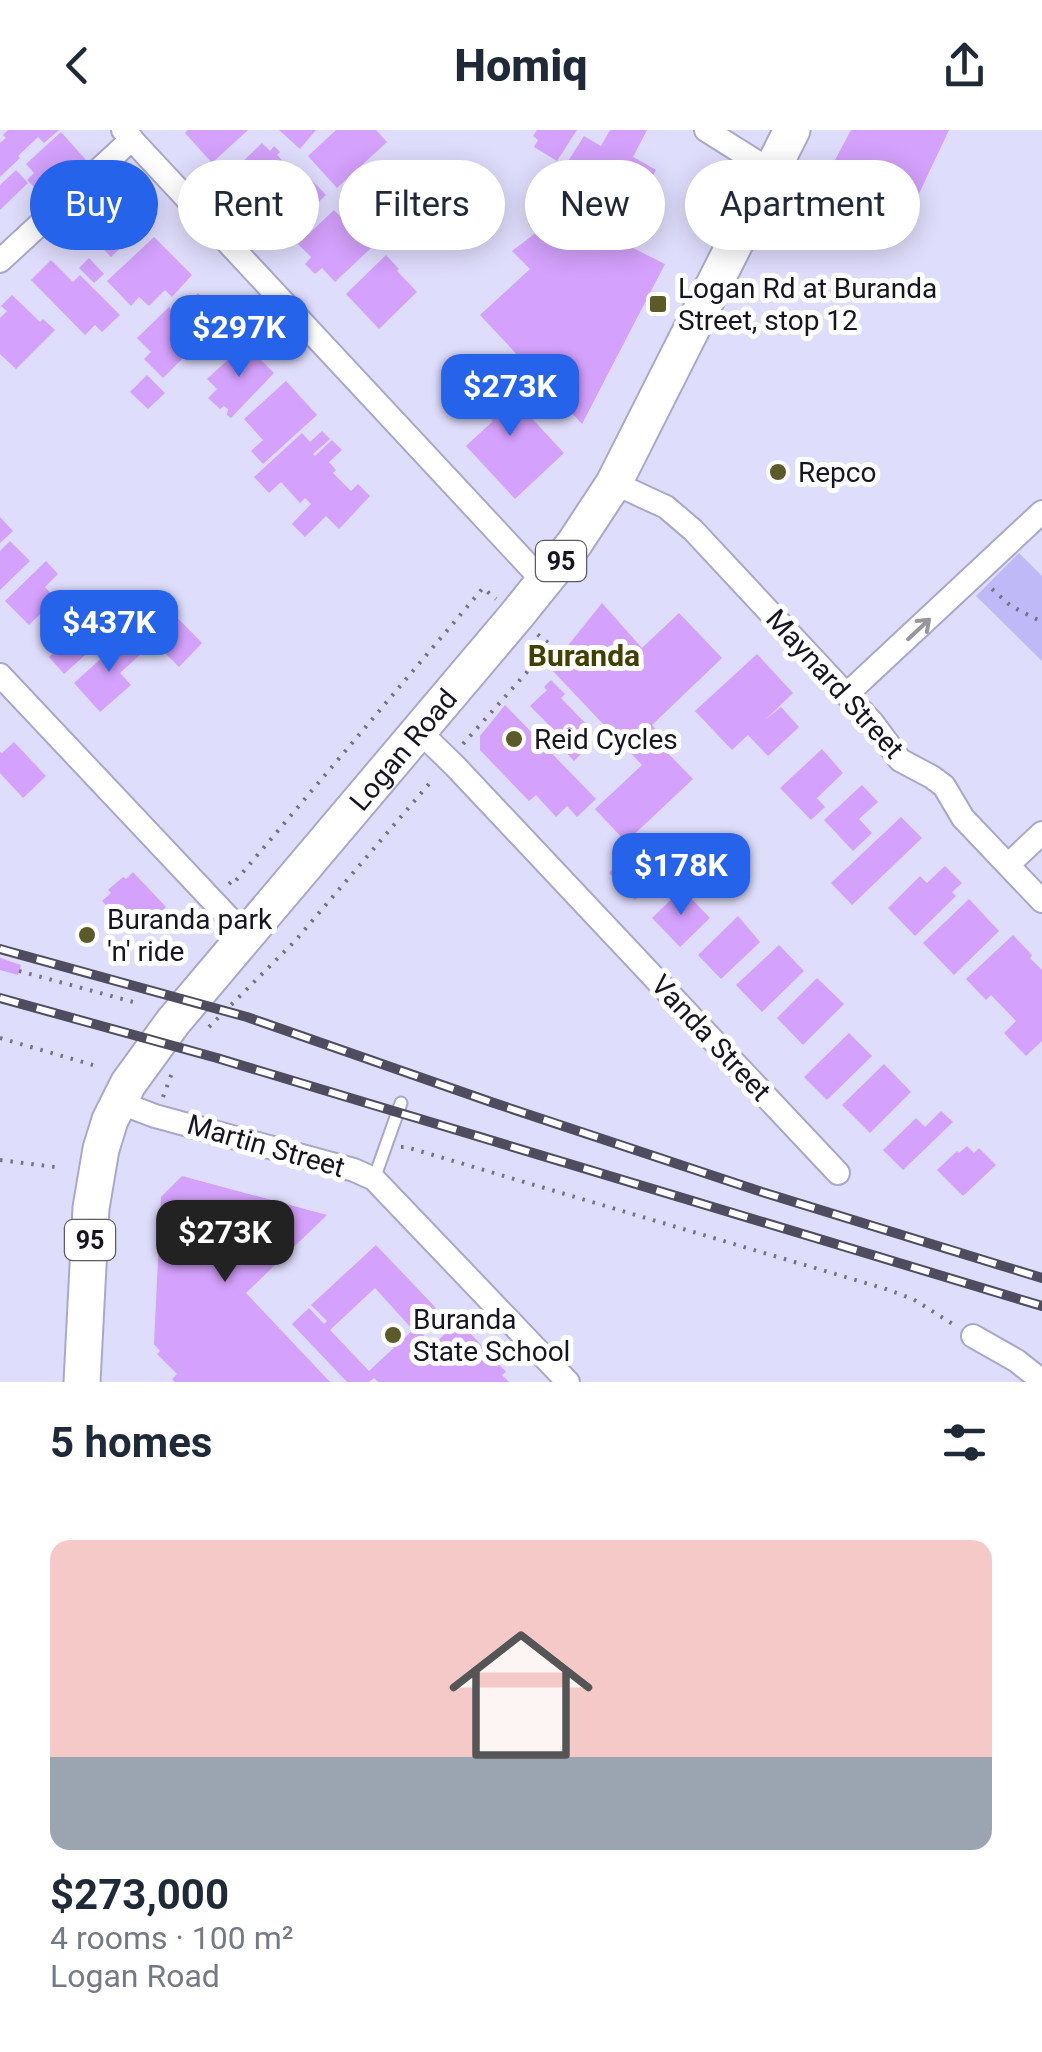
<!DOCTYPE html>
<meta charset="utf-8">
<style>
:root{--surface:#fff;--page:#f6f6f7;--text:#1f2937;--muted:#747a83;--line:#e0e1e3;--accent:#2563eb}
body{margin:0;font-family:Roboto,sans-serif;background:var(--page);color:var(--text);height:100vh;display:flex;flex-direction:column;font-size:38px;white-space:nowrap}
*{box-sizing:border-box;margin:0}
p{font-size:32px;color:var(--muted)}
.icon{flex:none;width:55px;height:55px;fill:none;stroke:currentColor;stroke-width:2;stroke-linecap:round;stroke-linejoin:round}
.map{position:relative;height:1252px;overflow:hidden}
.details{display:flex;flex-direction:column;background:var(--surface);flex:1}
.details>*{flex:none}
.top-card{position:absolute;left:30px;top:30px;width:982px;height:90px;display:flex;gap:20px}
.price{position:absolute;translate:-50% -85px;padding:0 22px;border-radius:20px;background:var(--accent);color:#fff;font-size:32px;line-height:65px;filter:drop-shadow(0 2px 5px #0008)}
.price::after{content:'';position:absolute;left:50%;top:60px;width:30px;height:22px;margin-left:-15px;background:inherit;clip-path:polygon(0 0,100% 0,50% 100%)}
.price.selected{background:#222;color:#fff}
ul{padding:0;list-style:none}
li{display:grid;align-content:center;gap:20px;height:530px;padding:0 50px}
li+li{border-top:2px solid var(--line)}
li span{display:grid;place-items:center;height:310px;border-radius:20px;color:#555}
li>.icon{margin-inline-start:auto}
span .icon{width:180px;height:180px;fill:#fffc;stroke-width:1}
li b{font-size:42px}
h2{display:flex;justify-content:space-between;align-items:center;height:120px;padding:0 50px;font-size:42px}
.pill{padding:0 35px;border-radius:45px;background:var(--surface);box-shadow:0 5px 25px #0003;font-size:35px;line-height:90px}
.pill.selected{background:var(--accent);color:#fff}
header{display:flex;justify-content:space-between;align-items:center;height:130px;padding:0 50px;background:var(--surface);font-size:45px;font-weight:800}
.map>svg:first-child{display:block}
.green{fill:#c0b9f7}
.building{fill:#d4a1fc;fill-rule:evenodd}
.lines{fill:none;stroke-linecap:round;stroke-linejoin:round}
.service-casing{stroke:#aaa7cc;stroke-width:15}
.minor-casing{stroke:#aaa7cc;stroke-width:26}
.primary-casing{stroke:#aaa7cc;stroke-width:39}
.path{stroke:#747288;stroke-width:4;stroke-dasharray:2.5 8;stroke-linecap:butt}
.service{stroke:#fff;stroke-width:11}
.minor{stroke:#fff;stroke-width:22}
.primary{stroke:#fff;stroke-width:35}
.rail-casing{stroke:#4e4c5e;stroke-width:10}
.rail{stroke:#fff;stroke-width:6;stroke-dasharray:19;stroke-linecap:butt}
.oneway{stroke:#96969c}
.poi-dot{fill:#5a5b28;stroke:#fff;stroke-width:4}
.labels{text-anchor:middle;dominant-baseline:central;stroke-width:10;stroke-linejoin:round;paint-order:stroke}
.shield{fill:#fff;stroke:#5c5b64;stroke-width:2.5}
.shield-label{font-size:25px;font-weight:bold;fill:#161522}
.poi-label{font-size:28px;fill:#161522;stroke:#fff;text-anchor:start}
.street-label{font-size:28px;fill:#161522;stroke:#fff}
.neighbourhood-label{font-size:30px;font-weight:bold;fill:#414000;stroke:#fff}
</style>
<header><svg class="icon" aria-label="back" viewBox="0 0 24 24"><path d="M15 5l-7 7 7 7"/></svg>Homiq<svg class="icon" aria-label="share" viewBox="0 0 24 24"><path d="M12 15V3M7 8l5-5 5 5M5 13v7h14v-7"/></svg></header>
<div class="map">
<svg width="1042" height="1252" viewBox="0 0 1042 1252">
<rect width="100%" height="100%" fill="#dfddfc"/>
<path class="green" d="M1019,423L1042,446V531L976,466Z"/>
<path class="building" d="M8,0H59L44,13L38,7L18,26L20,28L0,47V13L6,8L3,5Z
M188,0H248L212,33L185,3Z
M279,0H316L300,19Z
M336,0H376L387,12L337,58L308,26Z
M537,0H577L557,31L534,17L538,10L533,6Z
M610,0H647L633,27L656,40L619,111L665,134L582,294L480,185L530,139L512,121L537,102L528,94L584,6L601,16Z
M851,0H949L916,70L835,30Z
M61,2L86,30L58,55L54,50L47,56L41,50L34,57L27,50L34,43L26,34Z
M262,13L270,21L274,16L280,22L277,25L289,37L254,73L240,59L244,56L231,43Z
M16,40L28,53L0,80V55Z
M305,43L326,65L282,107L274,99L278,96L264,81Z
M102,67L121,86L128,79L144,96L111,127L77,92Z
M334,80L371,118L335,152L322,138L315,144L305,134L311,127L298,114Z
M154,107L192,145L172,167L165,160L149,176L139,167L131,176L107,151Z
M386,125L399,139L397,141L417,162L379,199L346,164Z
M89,128L104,144L94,153L79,138Z
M51,130L73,152L80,145L120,185L102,202L95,195L85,205L31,150Z
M198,163L226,191L192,224L189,222L163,248L144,229L151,222L137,208L169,177L172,181L187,166L191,170Z
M12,165L40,192L43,189L55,200L16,239L0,224V188L7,181L1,176Z
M245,214L274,243L231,288L227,285L228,279L224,276L220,279L208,268L217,259L207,249Z
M487,240L564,323L515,369L466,316L493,291L465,261Z
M147,245L165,263L148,279L130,262Z
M286,251L317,285L263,334L251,321L263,310L244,289Z
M322,301L330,309L313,324L315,326L332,310L342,320L329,332L336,340L333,343L351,361L358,354L370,366L339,399L326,386L305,407L292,394L311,374L305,368L300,373L281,352L269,363L254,347L302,303L310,312Z
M0,387L13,401L0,413Z
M10,411L30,431L0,460V421Z
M46,431L58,444L45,457L56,469L29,495L5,471Z
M163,473L202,513L179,537L163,521L170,514L146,489Z
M602,473L642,518L679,483L722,528L652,595L666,610L660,615L693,649L626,712L595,679L642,635L550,538Z
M76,478L104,508L64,544L49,527L53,523L41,510Z
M127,505L143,522L120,543L131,555L100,582L74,553Z
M757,524L793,563L765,590L781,577L799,597L768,626L748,605L732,620L695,581Z
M551,550L565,564L561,568L586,594L581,600L593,612L574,631L553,609L558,604L530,576L547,560L544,557Z
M505,575L596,669L577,687L567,676L556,687L536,665L529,671L480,620V606Z
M14,612L46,646L23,668L0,643V622L2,623Z
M822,619L843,643L817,668L825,677L811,690L780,658Z
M862,655L878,672L859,689L872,703L853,721L824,690Z
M901,687L922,708L852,775L831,753Z
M651,703L668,721L661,728L669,737L635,770L609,743Z
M945,736L962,753L952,762L956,766L915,806L888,778L920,746L927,753Z
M133,742L166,777L145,799L123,775L114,783L102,771L111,763L108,760L123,747L126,749Z
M682,759L710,788L680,817L652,788Z
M969,769L999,801L954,845L923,813Z
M738,786L760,812L721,849L698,825Z
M1013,805L1032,825L1030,828L1042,840V911L1026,926L1004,903L1016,891L991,865L986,870L966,849Z
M779,815L804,841L762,882L736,855Z
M0,828L21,835L18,845L0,840Z
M817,848L844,874L803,915L777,888Z
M849,903L872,926L827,970L804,947Z
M884,934L911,962L870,1003L842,975Z
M941,981L953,992L903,1040L883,1020L916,988L925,997Z
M967,1016L974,1023L979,1018L996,1035L963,1066L937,1040L957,1021L959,1023Z
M182,1046L327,1085L246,1163L330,1252H175L172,1249L177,1244L157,1224L160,1221L154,1214L161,1067Z
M376,1115L436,1178L416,1197L433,1215L459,1191L506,1242L502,1245L509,1252H378L374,1248L369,1252H347L292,1194L309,1178L324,1194L327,1191L311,1175ZM375,1158L413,1200L369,1241L330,1200Z"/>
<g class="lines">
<defs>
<path id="service" d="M374,1049L401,973"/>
<path id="minor" d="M123,0L544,452
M706,0L771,41
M0,131L132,9
M614,353L666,377L693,400L872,592L900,630L932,647L944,656L963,688L1042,771
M0,545L246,806
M847,564L1042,382
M418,600L455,636L838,1043
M1008,735L1042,703
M118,972L155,986L354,1040L374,1049L568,1252
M973,1206L1017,1231L1042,1251"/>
<g id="primary">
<path id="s1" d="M82,1252L91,1078L101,1019L110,990L128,954L173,892L516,486L574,414L614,353L792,0"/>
</g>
</defs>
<use href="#service" class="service-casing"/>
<use href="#minor" class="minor-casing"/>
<use href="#primary" class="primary-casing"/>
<path class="path" d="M992,459L1011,476L1042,492
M463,614L551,515L537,504
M229,754L231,752L233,754L483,458L496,469
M19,841L137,873
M209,897L295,811L434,648
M0,908L93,935
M163,967L172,943
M401,1017H406L886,1159L913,1169L956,1196
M0,1030L55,1037"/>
<use href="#service" class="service"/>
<use href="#minor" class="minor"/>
<use href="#primary" class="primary"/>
<defs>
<path id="rail" d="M0,819L247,887L491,972L762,1062L1042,1148
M0,868L217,928L1042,1176"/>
</defs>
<use href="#rail" class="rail-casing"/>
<use href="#rail" class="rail"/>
</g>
<defs><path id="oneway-shaft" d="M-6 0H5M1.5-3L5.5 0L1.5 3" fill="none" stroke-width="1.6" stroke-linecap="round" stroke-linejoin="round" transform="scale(2.5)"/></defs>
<use class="oneway" href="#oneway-shaft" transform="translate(919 499) rotate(-43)"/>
<g class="poi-dot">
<rect x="648" y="164" width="20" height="20" rx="5"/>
<circle cx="778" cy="342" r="10"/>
<circle cx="514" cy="609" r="10"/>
<circle cx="87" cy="805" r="10"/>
<circle cx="393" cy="1205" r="10"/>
</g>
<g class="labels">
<g class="shield">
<rect x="536" y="411" width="50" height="40" rx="8"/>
<rect x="65" y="1090" width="50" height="40" rx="8"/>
</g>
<g class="shield-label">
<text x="561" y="431">95</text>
<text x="90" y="1110">95</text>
</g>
<g class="poi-label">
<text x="678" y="158">Logan Rd at Buranda<tspan x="678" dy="32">Street, stop 12</tspan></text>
<text x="798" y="342">Repco</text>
<text x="534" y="609">Reid Cycles</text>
<text x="107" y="789">Buranda park<tspan x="107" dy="32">'n' ride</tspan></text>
<text x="413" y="1189">Buranda<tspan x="413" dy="32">State School</tspan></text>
</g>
<g class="street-label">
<text transform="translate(835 554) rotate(48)">Maynard Street</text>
<text stroke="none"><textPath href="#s1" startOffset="738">Logan Road</textPath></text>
<text transform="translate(711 908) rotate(47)">Vanda Street</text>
<text transform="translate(266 1016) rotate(16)">Martin Street</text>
</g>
<g class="neighbourhood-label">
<text x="584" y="525">Buranda</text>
</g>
</g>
</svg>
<b class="price" style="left:239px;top:250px">$297K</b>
<b class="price" style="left:510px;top:309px">$273K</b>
<b class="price" style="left:109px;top:545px">$437K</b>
<b class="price" style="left:681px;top:788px">$178K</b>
<b class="price selected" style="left:225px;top:1155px">$273K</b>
<div class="top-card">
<a class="pill selected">Buy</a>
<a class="pill">Rent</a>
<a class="pill">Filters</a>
<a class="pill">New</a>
<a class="pill">Apartment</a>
</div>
</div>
<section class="details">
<h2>5 homes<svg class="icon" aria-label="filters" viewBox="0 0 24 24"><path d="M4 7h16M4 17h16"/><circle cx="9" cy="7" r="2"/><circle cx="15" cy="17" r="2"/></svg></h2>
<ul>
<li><span style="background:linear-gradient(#f6c9c9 70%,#9aa5b1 0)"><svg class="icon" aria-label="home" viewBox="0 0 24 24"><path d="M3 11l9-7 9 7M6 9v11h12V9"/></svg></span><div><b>$273,000</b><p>4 rooms · 100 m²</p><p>Logan Road</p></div></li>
</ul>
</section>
